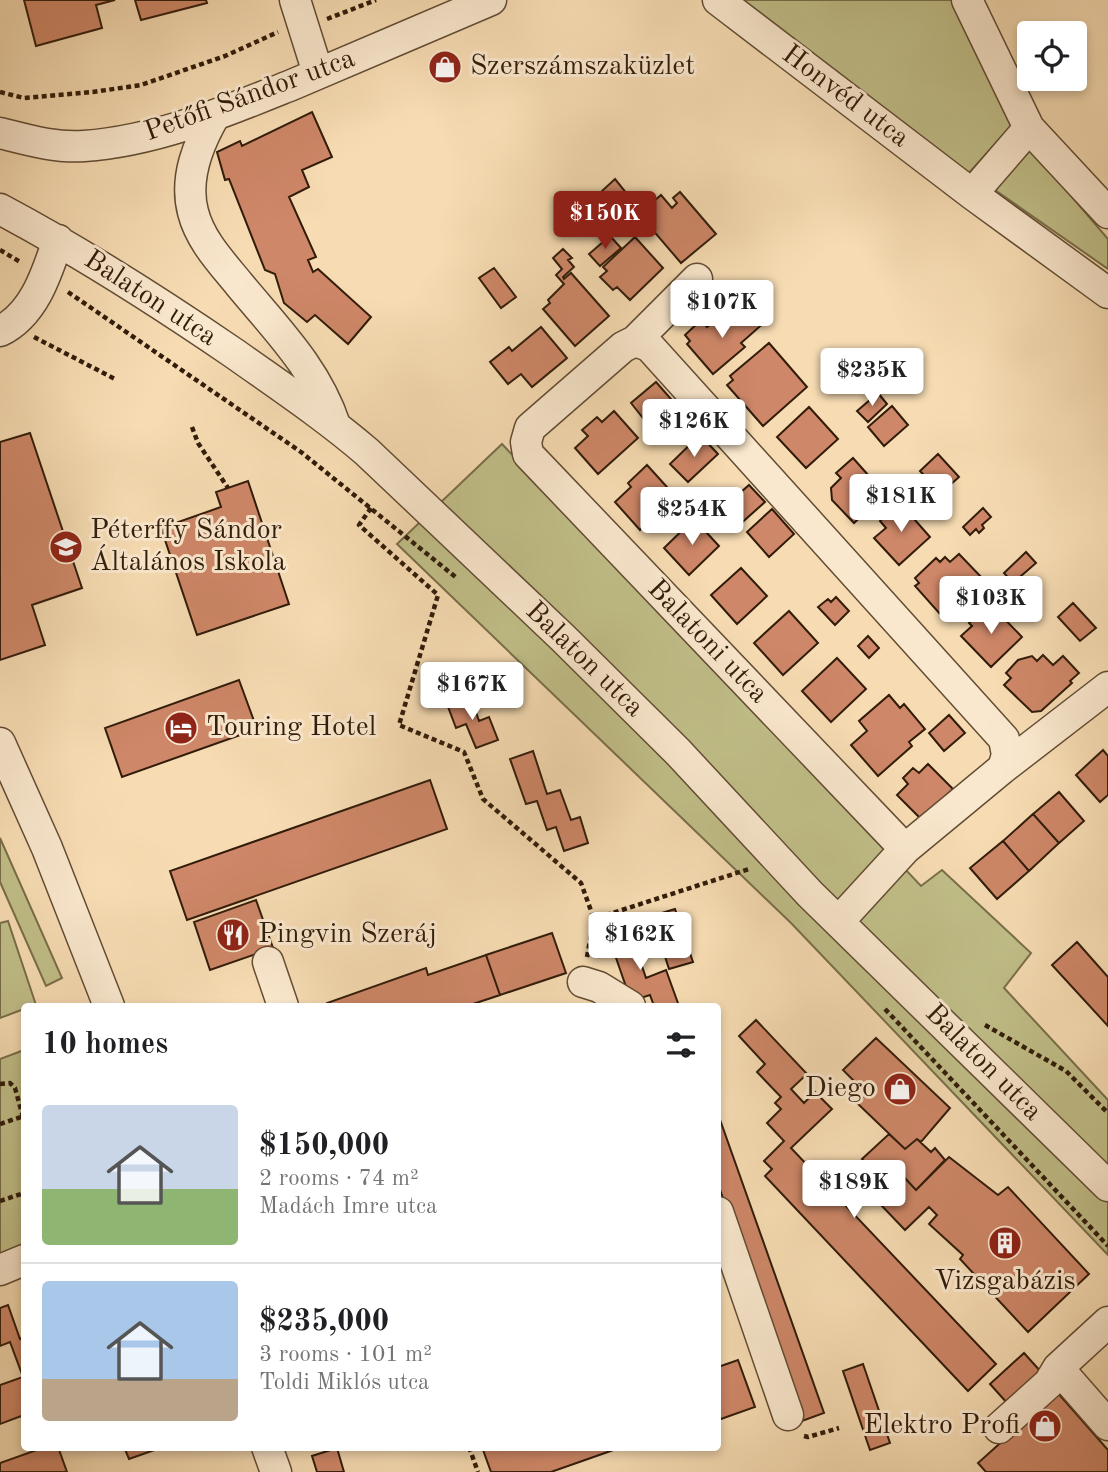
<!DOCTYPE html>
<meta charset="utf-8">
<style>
:root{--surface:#fff;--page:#f6f6f6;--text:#202124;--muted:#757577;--line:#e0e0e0;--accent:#8f2418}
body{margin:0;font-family:"Old Standard TT",serif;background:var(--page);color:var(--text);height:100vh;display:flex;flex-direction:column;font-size:26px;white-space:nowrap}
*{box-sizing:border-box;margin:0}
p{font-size:23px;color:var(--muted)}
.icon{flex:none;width:38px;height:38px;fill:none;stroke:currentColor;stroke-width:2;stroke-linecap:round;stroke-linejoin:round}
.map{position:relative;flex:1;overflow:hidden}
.panel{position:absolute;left:21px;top:1003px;width:700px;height:448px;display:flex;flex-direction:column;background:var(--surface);border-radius:7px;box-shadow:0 4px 10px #0003}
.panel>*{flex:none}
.tools{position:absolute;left:1017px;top:21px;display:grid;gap:14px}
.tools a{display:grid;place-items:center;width:70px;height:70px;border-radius:7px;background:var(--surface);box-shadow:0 4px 10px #0003;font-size:35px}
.price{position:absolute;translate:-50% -60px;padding:0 16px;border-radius:7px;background:#fff;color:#222;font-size:23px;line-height:46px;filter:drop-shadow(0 2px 4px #0008)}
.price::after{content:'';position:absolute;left:50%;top:42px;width:21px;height:16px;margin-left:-10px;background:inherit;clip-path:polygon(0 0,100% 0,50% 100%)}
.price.active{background:var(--accent);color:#fff}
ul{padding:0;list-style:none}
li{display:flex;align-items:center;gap:21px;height:175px;padding:0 21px}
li+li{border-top:2px solid var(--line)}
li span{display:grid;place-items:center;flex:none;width:196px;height:140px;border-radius:7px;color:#555}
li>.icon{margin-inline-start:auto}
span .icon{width:84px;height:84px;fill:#fffc;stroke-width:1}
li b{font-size:30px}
h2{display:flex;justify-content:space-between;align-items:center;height:84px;padding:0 21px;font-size:30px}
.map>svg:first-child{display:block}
.green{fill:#c1bf89;stroke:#796e4a;stroke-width:2}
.building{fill:#ce8768;stroke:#311c0a;stroke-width:2}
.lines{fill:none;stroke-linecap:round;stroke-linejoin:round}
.minor-casing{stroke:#624c34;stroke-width:33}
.path{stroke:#311c0a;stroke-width:4.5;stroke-dasharray:5 3.5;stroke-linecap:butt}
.minor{stroke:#fae8ce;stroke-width:30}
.labels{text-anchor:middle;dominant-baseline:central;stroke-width:6;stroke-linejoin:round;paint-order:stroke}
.poi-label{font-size:28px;fill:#311c0a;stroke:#fae8ce;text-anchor:start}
.street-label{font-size:28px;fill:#311c0a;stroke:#fae8ce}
</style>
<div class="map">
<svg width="1108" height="1472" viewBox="0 0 1108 1472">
<rect width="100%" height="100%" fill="#f7dcb3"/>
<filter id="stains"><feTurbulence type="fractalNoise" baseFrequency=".00286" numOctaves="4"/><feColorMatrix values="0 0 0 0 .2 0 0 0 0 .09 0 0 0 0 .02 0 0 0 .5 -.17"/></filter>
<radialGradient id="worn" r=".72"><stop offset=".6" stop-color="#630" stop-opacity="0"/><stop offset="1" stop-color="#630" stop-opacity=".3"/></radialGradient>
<path class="green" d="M743,0H959L1016,121L968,174Z
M1031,149L1108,239V269L995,190Z
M502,444L921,886L942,870L1031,953L1004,988L1108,1100V1255L791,923L397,544Z
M0,838L62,978L46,986L0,882Z
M8,921L36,1005L24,1006V1009L0,1018V923Z
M24,1050V1246L0,1255V1059Z"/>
<path class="building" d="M24,0H115L96,5L102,28L36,46Z
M135,0H206L207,3L141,20Z
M312,112L332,157L302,170L309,187L289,197L316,257L308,260L313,272L318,269L371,317L348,344L315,315L307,322L284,303L275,274L265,270L229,179L225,180L217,152L240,141L242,146Z
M615,179L640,210L627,221L602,191Z
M680,192L716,234L681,263L639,214L661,195L672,208L677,203L673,198Z
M610,236L621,248L600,266L589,254Z
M635,237L663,268L630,300L617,287L613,290L600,277L607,271L603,267Z
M563,249L572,258L568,260L574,267L563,277L564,279L571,273L609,316L575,346L543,309L550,303L548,300L564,284L556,275L562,269L553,258Z
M494,268L516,297L501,308L479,278Z
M756,310L766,321L741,343L745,347L713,374L687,344L690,341L685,335L701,320L707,327L717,319L724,328L737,317L741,322Z
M541,327L567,358L532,387L521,374L508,384L490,362L509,347L512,351Z
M769,343L807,387L763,426L727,385L733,380L730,376Z
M656,382L677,406L651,428L631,403Z
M878,393L887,404L868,422L857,411Z
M892,406L908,425L884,446L868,427Z
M809,407L838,439L806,468L777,437Z
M614,411L638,438L598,474L575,448L588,436L582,430L597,417L602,422Z
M30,433L82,588L32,605L45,645L0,660V442Z
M700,435L718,454L688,482L670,464Z
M938,454L959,477L950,485L944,478L935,487L920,471Z
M853,458L885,494L854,523L832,500L831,488L841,478L836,473Z
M647,465L676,497L640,530L615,502L631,487L628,483Z
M248,481L289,604L197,635L161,528L221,507L216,492Z
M749,485L765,502L738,526L722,509Z
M900,503L930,537L899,565L874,538L886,528L880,521Z
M983,508L991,517L982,525L984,528L979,533L976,529L970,535L963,527Z
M772,509L794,534L769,557L747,532Z
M694,519L719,546L689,575L664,548Z
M1026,552L1036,563L1013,583L1004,573Z
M959,554L984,580L949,613L940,614L915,586L919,583L915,578L936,558L940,562L945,557L950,562Z
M741,568L767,596L737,624L711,595Z
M836,597L849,611L835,625L818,607L828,599L831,602Z
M1073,603L1096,628L1080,641L1058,617Z
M992,606L1022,637L991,667L961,636L972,626L969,623L981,611L984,613Z
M789,611L818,643L783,675L754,643Z
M868,636L879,648L869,658L858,646Z
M1043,655L1053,665L1063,656L1079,673L1070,681L1072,683L1041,711L1032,712L1004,685L1011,678L1006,673L1018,660L1032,656L1037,661Z
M837,658L866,689L831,722L802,691Z
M239,680L257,729L122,777L105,728Z
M470,695L479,721L489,717L498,740L476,748L466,724L456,728L447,704Z
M889,695L900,708L904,704L925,729L909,742L912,746L878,776L851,745L867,731L859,721Z
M949,715L965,733L944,751L929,733Z
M1103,750L1108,756V795L1100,802L1076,775Z
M533,751L547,794L560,790L571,820L580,817L588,843L564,851L556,827L547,830L537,801L526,804L510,759Z
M928,764L953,789L921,819L897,795L908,784L903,778L913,768L919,773Z
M430,780L447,829L187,920L170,871Z
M1059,792L1084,821L1059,843L1033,814Z
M1033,814L1059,843L1029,871L1003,841Z
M1003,841L1029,871L997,899L970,868Z
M256,900L273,948L210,970L194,922Z
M675,909L693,962L669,969L652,916Z
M628,925L646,978L666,970L679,1006H654L650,995L631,1001L607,932Z
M552,933L566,973L500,995L486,955Z
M1077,942L1108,977V1026L1052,965Z
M486,955L500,995L467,1006H328L327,1003L426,968L428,975Z
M756,1020L807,1074L791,1089L804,1103L815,1092L832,1109L791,1148L996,1364L968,1391L765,1176L772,1169L764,1161L784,1141L767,1123L781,1109L775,1103L781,1097L757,1072L765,1064L739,1036Z
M876,1038L950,1108L921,1142L917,1139L905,1149L857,1103L867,1094L843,1070Z
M718,1114L824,1413L802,1421L718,1184Z
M889,1134L905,1149L917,1139L931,1152L935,1148L945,1160L916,1190L903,1176L892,1187L862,1159Z
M949,1157L998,1195L1008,1187L1089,1274L1028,1332L960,1259L963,1255L929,1224L937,1215L929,1207L905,1230L880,1204L903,1176L916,1190Z
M8,1305L20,1339L24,1337V1415L0,1424V1385L23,1377L10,1342L0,1346V1308Z
M1024,1353L1042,1373L1008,1404L990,1384Z
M738,1360L755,1407L718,1420V1367Z
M863,1364L890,1443L870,1450L843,1371Z
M1057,1392L1108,1450V1472H986L978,1463Z
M45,1447H58L67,1472H0V1463Z
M124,1447H163L129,1459Z
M482,1447H622L551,1472H491Z
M337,1448L344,1472H317L312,1456Z"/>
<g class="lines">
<defs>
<path id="minor" d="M295,0L318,73
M718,0L972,194L1108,293
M967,0L1029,128L1108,213
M215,115C198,144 184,178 193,212C200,240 221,262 239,284C277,330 316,368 335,425
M0,133C28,140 55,148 84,146C157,141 227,111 294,84C360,56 425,28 491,0
M972,194L1029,128
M0,209C81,252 159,302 235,354C280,386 325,416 367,452L563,638L678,752L810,894L1108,1186
M697,279L635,341L623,347L530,428L526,442L528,454L905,849
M0,331C34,315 47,273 58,240
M635,341L649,346L1004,739L1007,755L1003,768
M0,743L47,848L109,1006
M839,921L905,849L1003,768L1108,687
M268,962L283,1006
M583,982L599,987L630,1006
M718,1212L788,1415
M0,1270L24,1260
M1058,1368L1108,1425
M999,1428L1049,1383L1058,1368L1108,1322
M267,1447L276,1472"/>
</defs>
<use href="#minor" class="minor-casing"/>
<path class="path" d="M327,19L376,0
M0,92L24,98L93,92L141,85L225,56L278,32
M0,250L22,263
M68,292L301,452L458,579
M34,337L115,379
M192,427L198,443L228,488
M371,508L359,525L438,595L399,725L464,752L483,799L581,883L594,919
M587,957L594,919L749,869
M885,1009L1108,1246
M985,1025L1066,1071L1108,1113
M0,1084L10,1083L15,1088L23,1117
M0,1124L24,1116
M0,1201L24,1193
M804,1436L808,1437L839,1428
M469,1447L478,1472"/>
<use href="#minor" class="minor"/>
</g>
<defs>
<symbol id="shop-disc" viewBox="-11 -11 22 22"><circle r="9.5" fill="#8f2418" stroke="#fae8ce"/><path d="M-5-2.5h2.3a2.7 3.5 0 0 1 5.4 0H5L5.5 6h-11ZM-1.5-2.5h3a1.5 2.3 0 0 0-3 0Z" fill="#fff"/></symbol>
<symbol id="school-disc" viewBox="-11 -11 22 22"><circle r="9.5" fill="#8f2418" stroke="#fae8ce"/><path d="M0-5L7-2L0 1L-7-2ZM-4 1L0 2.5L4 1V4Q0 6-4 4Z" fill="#fff"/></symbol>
<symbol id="hotel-disc" viewBox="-11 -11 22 22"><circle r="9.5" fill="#8f2418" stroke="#fae8ce"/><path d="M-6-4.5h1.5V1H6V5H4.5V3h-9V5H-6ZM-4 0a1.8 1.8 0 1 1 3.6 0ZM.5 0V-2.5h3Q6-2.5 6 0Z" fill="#fff"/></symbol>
<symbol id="restaurant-disc" viewBox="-11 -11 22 22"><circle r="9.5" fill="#8f2418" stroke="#fae8ce"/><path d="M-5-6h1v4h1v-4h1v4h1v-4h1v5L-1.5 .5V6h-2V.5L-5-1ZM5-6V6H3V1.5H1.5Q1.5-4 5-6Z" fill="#fff"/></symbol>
<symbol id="building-disc" viewBox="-11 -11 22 22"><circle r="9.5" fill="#8f2418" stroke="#fae8ce"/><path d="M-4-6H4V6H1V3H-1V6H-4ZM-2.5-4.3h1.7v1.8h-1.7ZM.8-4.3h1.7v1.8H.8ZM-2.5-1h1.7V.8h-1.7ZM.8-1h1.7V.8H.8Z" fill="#fff"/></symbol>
</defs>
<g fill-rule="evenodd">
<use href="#shop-disc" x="426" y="48" width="38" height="38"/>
<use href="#school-disc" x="47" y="528" width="38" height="38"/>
<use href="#hotel-disc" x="162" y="709" width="38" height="38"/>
<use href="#restaurant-disc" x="214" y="916" width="38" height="38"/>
<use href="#shop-disc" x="881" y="1070" width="38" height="38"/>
<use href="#building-disc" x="986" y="1224" width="38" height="38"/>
<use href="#shop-disc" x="1026" y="1407" width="38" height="38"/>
</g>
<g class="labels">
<g class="poi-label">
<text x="470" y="67">Szerszámszaküzlet</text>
<text x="90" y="531">Péterffy Sándor<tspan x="90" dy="32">Általános Iskola</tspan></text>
<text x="206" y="728">Touring Hotel</text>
<text x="258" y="935">Pingvin Szeráj</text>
<text x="876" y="1089" text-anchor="end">Diego</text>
<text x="1005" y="1282" text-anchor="middle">Vizsgabázis</text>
<text x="1020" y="1426" text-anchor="end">Elektro Profi</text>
</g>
<g class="street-label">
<text transform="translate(250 96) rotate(-20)">Petőfi Sándor utca</text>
<text transform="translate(845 97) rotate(37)">Honvéd utca</text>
<text transform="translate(150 299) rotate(33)">Balaton utca</text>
<text transform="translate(707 642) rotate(46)">Balatoni utca</text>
<text transform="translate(584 660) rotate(44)">Balaton utca</text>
<text transform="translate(983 1063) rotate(45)">Balaton utca</text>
</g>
</g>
<rect width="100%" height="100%" filter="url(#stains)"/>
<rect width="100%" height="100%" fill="url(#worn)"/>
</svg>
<div class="tools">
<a><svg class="icon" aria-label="locate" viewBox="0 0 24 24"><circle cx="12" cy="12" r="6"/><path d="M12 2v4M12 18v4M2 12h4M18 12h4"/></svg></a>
</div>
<b class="price active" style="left:605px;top:251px">$150K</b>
<b class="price" style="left:722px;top:340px">$107K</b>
<b class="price" style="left:872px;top:408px">$235K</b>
<b class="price" style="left:694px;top:459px">$126K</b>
<b class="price" style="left:901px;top:534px">$181K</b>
<b class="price" style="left:692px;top:547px">$254K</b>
<b class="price" style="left:991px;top:636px">$103K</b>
<b class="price" style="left:472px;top:722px">$167K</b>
<b class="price" style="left:640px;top:972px">$162K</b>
<b class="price" style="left:854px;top:1220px">$189K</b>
<section class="panel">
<h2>10 homes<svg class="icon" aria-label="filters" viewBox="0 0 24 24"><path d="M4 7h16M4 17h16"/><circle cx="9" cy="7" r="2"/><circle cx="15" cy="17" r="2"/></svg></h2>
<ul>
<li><span style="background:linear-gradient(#c9d6e8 60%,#8fb573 0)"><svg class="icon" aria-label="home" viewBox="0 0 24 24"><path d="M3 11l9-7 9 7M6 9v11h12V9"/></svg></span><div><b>$150,000</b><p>2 rooms · 74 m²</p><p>Madách Imre utca</p></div></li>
<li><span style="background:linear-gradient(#a9c7e8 70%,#b9a48a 0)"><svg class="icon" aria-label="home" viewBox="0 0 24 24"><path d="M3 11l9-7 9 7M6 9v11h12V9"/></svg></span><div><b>$235,000</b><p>3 rooms · 101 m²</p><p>Toldi Miklós utca</p></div></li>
</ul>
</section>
</div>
